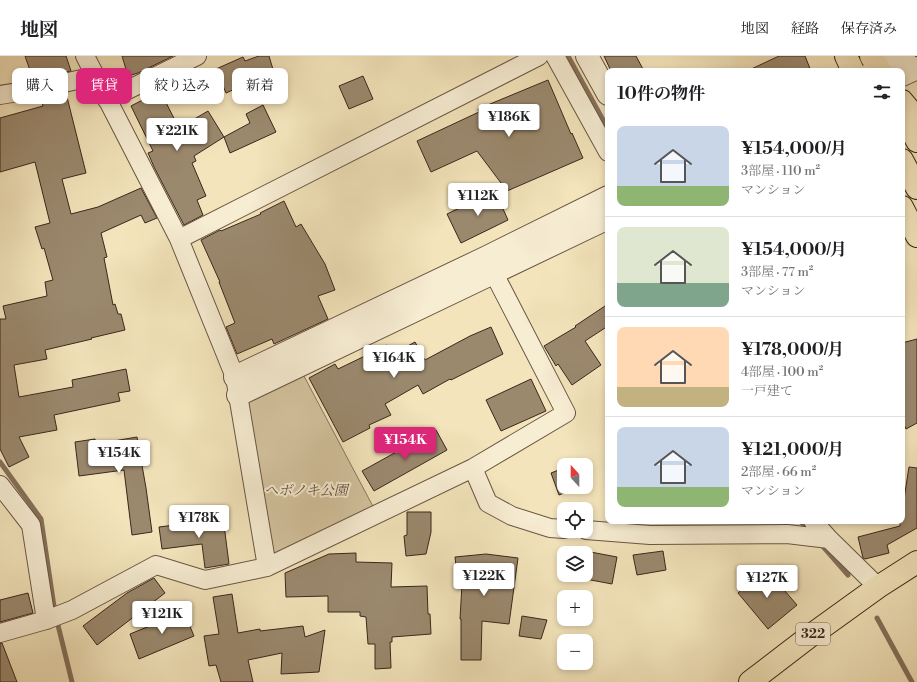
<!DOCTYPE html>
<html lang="ja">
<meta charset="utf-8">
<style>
:root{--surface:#fff;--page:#f6f6f6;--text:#202124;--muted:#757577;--line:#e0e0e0;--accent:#db2777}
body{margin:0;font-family:"Libre Bodoni","Noto Serif JP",serif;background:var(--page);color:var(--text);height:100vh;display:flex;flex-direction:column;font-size:15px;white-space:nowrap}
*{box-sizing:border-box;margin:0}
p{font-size:13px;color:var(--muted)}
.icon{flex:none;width:22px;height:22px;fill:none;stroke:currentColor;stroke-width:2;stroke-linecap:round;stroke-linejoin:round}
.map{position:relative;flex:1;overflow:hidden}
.panel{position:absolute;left:605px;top:12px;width:300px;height:456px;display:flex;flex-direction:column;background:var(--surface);border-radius:8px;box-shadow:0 2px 6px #0003}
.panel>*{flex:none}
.top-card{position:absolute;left:12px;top:12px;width:380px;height:36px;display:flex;gap:8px}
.needle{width:26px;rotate:339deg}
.fabs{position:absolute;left:557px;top:402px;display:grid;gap:8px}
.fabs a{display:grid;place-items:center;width:36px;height:36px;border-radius:8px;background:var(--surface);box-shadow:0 2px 6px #0003;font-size:20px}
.price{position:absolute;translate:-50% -34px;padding:0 9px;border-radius:4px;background:#fff;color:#222;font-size:13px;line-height:26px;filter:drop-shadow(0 1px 2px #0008)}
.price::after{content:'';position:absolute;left:50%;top:24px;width:12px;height:9px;margin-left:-6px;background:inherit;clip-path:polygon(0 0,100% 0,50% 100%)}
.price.current{background:var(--accent);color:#fff}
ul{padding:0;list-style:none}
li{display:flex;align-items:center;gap:12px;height:100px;padding:0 12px}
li+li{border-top:1px solid var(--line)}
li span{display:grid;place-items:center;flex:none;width:112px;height:80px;border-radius:8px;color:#555}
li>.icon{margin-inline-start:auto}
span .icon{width:48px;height:48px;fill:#fffc;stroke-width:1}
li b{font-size:17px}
h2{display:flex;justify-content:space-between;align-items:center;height:48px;padding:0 12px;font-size:17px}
.pill{padding:0 14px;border-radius:8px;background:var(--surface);box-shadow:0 2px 6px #0003;font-size:14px;line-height:36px}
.pill.current{background:var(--accent);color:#fff}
header{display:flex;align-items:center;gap:24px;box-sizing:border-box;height:56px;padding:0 20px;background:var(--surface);border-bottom:1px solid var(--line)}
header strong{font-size:19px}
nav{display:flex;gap:22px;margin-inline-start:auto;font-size:14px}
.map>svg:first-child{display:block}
.green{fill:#d4c4a0;stroke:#88755e}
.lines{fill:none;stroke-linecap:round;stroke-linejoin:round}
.stream{stroke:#85715b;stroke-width:5}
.building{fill:#9b896e;stroke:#3c261b}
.minor-casing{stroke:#6a5643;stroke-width:20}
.tertiary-casing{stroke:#6a5643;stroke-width:24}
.primary-casing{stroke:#3c261b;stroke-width:24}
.trunk-casing{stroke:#3c261b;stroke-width:24}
.minor{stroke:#f7edd3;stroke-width:18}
.tertiary{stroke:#f7edd3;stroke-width:22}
.primary{stroke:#f3e4bb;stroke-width:22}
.trunk{stroke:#f3e4bb;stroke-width:22}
.labels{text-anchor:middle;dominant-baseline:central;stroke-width:4;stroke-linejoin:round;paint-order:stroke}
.shield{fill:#f7edd3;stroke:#746252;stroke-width:1}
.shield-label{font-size:13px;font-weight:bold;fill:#3c261b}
.park-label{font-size:14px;font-style:italic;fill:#624e3c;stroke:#f7edd3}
</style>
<header>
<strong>地図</strong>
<nav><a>地図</a><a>経路</a><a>保存済み</a></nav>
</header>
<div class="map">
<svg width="917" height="626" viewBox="0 0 917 626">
<rect width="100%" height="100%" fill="#f3e4bb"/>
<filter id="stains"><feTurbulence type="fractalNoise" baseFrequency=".005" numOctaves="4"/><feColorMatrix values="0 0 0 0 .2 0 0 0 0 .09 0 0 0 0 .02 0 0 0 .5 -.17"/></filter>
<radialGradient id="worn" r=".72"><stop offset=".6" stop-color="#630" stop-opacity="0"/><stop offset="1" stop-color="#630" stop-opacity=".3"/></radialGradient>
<path class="green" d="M296,305L377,458L267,511L237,328Z"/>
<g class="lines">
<path class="stream" d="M568,0L608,73
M0,406L41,463L55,557L72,626
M800,465L811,476
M820,487L848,519
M877,562L907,617L912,626"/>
</g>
<path class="building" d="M25,0H66L71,15L33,23Z
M122,0H173L138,17L128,20Z
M259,0H269L278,30L261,35L257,23L226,37L216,13L243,1L245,5Z
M604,0H636L644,15H611Z
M779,0H805L811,15H747Z
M363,20L373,43L349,53L339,30Z
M548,24L571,78L572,77L583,102L507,135L477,95L431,116L417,85L479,56L478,53Z
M160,35L179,72L208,55L224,81L194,100L196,105L192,107L206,140L197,144L203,159L184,169L154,111L148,97L153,95L131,50Z
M66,37L86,117L62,123L71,158L98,151L141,132L157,162L145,167L141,159L101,177L107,201L104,202L113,249L115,248L118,258H121L125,274L91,282L92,283L45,294L47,303L14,309L19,341L73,331L72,324L126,313L130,335L118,337L120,345L54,359L57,374L19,381L29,401L9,411L0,393V263H6L3,250L47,240L45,226L53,224L44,192L42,193L35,171L50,167L35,106L0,116V62L43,50L41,43Z
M263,49L276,76L230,97L224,81L250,67L246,58Z
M495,135L508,164L461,187L447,158Z
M284,145L296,171L301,168L325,208L335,234L318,240L328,263L274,288L272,283L237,298L226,271L235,267L219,226H220L201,184L220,174L221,175L261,158L260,157Z
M608,248V270L585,285L601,309L572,329L558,308L556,310L544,290L576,271L575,270Z
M491,271L503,298L451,324L450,323L423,338L418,329L385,348L391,359L369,369L370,372L343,386L309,322L335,308L338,313L367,299V298L387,289L393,298L415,286L425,304L470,280Z
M917,283V367L906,373L902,364V287Z
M531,323L546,355L501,375L486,344Z
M436,374L447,394L374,435L362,415Z
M137,381L146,432L152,476L132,479L124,414L79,420L75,386L95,383L96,388Z
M909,411L917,412V472L887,489L889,497L865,503L863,502L858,481L900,470V465H902V456Z
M564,412V431H579L559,439L551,417Z
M407,456H431V476L426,498L406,500L404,480L407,479Z
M223,461L229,508L205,512L202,488L162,493L159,471L199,466V464Z
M580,494L617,501L612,528L575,521L576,519H586V497H580Z
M663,495L666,514L637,519L633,499Z
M356,497V506L392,507L391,531L427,530L428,558H430L431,578L392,581V586H390L391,612L375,613V588H368L366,561L360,560V556H328V540L286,541L285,517L329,498Z
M486,498L518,502L509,568L482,565L481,604H461V563H460L462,528H458L455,501Z
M766,513L797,549L768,573L738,537Z
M154,522L165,537L97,589L83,570L127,537Z
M28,537L33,557L0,566V544Z
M232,538L238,577L260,573V575L303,570L305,581L325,574L319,616L281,618L282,597L248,604L253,626H221L216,609L209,610L204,580L219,578L213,541Z
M184,556L194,580L139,603L130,578Z
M522,560L547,564L541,583L519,580Z
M0,587H2L17,626H0Z"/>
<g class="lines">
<defs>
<path id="minor" d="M85,0L179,183L235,321L267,511
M555,0L608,96
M0,39L37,33L95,20
M107,44L197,0
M179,183L539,0
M473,412L488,447L512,460L550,472L564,473
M0,429L31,469L46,564
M813,465L829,483L878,531
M586,474L650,479L787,478L829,483
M0,577L46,564L72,554L156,509L205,524L267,511L473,412L566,357L487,204"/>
<path id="tertiary" d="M587,0L608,38
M873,15L904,0
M902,19L917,12
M235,321L485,202L608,141
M238,339L493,217L608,162"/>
<path id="primary" d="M902,56L917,85
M902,104L917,132"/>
<path id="trunk" d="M846,0L853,15
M871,0L880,15
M902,45L917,63
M902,151L917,180
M750,626L810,580L878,531L917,506"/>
</defs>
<use href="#minor" class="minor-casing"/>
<use href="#tertiary" class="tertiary-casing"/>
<use href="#primary" class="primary-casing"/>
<use href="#trunk" class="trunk-casing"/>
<use href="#minor" class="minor"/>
<use href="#tertiary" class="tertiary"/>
<use href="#primary" class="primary"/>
<use href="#trunk" class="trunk"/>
</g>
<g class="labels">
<rect class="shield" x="796" y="567" width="34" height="22" rx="3"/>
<g class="shield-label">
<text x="813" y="578">322</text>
</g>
<g class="park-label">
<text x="306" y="435">ヘボノキ公園</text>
</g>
</g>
<rect width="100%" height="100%" filter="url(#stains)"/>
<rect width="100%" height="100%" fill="url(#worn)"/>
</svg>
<div class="fabs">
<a><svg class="needle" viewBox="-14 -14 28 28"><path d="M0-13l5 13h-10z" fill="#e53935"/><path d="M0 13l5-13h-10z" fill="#757577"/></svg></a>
<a><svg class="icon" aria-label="locate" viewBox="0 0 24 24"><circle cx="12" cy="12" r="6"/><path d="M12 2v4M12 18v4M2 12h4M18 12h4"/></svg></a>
<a><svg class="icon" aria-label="layers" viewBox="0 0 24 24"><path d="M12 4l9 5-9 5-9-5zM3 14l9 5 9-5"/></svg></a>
<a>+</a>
<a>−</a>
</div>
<b class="price" style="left:509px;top:82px">¥186K</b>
<b class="price" style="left:177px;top:96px">¥221K</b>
<b class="price" style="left:478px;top:161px">¥112K</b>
<b class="price" style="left:394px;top:323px">¥164K</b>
<b class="price current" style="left:405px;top:405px">¥154K</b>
<b class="price" style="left:119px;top:418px">¥154K</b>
<b class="price" style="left:199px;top:483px">¥178K</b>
<b class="price" style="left:484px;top:541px">¥122K</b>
<b class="price" style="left:767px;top:543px">¥127K</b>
<b class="price" style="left:162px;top:579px">¥121K</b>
<div class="top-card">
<a class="pill">購入</a>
<a class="pill current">賃貸</a>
<a class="pill">絞り込み</a>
<a class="pill">新着</a>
</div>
<section class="panel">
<h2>10件の物件<svg class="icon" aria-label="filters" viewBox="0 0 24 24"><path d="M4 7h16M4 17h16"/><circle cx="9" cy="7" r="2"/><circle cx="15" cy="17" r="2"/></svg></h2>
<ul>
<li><span style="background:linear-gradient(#c9d6e8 75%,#8fb573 0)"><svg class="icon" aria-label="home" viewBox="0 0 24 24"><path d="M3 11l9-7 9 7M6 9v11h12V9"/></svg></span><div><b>¥154,000/月</b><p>3部屋 · 110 m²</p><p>マンション</p></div></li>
<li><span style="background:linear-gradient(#dfe7d0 70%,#7fa58c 0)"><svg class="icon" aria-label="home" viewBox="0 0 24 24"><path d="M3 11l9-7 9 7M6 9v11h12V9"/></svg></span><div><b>¥154,000/月</b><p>3部屋 · 77 m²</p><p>マンション</p></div></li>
<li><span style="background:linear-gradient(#ffd9b3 75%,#c2b280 0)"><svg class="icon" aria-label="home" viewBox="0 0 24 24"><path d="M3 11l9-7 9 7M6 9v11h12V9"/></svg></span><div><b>¥178,000/月</b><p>4部屋 · 100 m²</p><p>一戸建て</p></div></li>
<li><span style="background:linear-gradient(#c9d6e8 75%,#8fb573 0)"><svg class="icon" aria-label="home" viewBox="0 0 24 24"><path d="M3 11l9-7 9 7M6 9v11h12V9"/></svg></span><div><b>¥121,000/月</b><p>2部屋 · 66 m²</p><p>マンション</p></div></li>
</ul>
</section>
</div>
